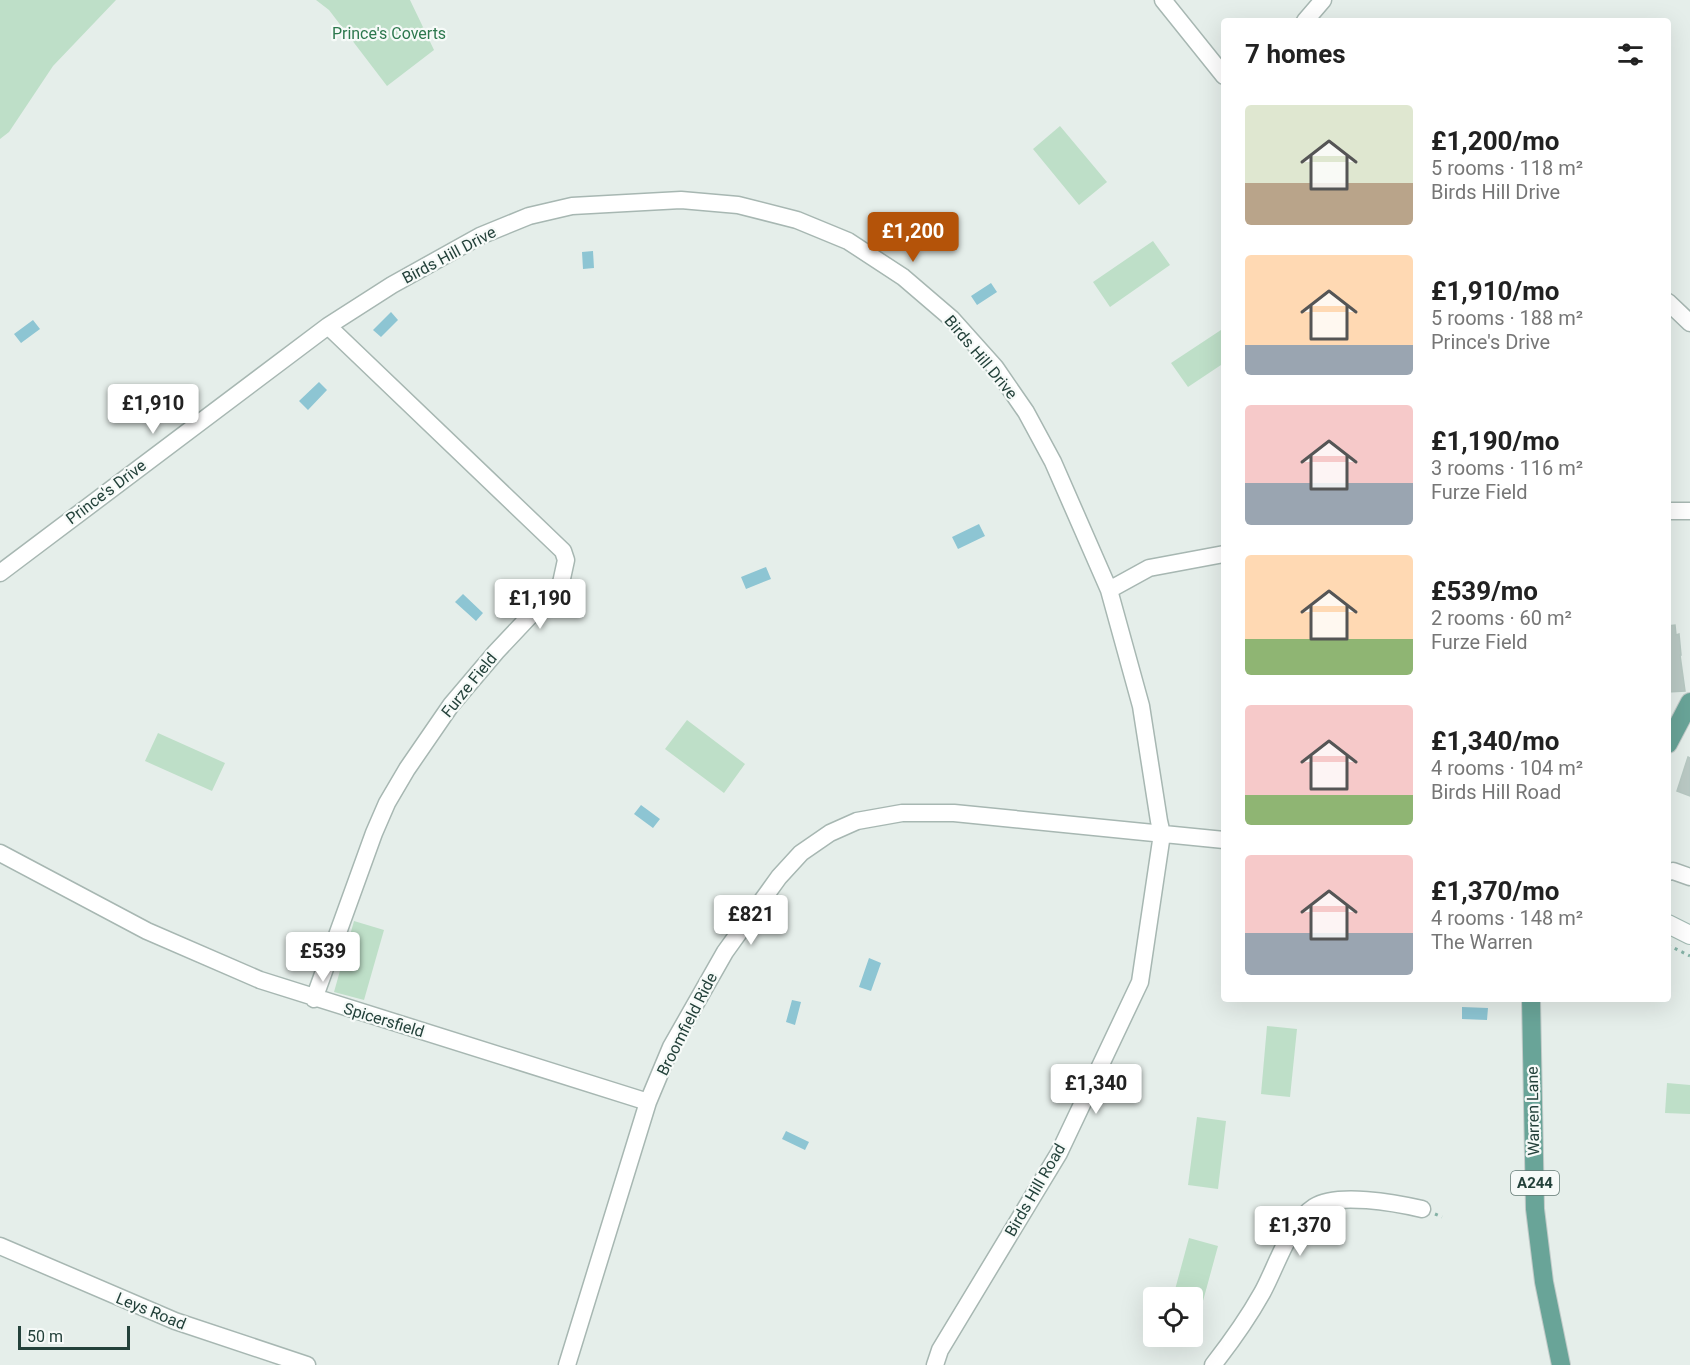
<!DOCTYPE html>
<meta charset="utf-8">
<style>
:root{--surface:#fff;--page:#f6f6f6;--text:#222;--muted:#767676;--accent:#b45309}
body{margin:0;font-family:Roboto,sans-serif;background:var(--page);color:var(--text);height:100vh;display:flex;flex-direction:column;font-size:22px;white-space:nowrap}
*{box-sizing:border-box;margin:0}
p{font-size:20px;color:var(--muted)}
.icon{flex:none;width:33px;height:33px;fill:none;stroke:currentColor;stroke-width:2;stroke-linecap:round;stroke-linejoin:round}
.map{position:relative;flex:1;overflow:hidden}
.details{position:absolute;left:1221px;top:18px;width:450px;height:984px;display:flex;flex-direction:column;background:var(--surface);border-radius:6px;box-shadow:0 6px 24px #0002}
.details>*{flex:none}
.tools{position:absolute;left:1143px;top:1287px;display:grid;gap:12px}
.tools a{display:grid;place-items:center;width:60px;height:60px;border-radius:6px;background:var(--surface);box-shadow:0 6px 24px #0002;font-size:30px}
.scale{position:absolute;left:18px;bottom:15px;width:112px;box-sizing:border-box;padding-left:6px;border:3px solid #23413a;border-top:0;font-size:16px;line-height:21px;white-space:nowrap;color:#23413a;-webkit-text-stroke:4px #f6faf8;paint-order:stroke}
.price{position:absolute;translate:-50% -51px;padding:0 14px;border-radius:6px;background:#fff;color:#222;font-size:20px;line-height:39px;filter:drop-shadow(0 2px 3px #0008)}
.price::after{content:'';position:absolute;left:50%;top:36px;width:18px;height:14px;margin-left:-9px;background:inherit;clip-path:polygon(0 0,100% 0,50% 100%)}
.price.current{background:var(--accent);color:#fff}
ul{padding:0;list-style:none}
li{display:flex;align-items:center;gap:18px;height:150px;padding:0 24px}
li span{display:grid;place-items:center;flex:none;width:168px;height:120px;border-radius:6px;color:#555}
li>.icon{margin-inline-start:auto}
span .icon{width:72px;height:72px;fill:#fffc;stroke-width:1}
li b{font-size:26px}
h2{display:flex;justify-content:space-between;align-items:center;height:72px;padding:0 24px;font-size:26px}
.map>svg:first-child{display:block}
.green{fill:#bedfc8}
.water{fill:#8dc5d3}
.building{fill:#bac9c4;stroke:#b7c8c2;stroke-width:1.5}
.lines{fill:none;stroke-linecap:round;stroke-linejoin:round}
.street-casing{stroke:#a7b7b2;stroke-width:19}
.secondary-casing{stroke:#a3bab3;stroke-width:20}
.primary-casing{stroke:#c1cac8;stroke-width:20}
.path{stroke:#85b2a6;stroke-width:3;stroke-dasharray:3 4.5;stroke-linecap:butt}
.street{stroke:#fff;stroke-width:16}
.secondary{stroke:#fff;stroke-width:18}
.primary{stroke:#69a498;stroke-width:18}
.labels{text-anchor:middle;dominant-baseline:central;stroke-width:4.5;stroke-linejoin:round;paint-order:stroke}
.shield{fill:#f6faf8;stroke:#627873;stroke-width:1.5}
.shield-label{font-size:15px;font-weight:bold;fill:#23413a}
.park-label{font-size:16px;fill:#2d784e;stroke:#f6faf8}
.street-label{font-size:16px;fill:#23413a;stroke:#f6faf8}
</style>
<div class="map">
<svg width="1690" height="1365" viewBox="0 0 1690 1365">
<rect width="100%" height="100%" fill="#e5eeea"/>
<path class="green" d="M0,0H116L53,66L9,132L0,139Z
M316,0H410L434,50L387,86L329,10Z
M1060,126L1107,182L1079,205L1033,149Z
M1153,241L1170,265L1110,307L1093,282Z
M1224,328V363L1188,387L1171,363Z
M687,720L745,764L724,793L665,749Z
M158,733L225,763L212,791L145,761Z
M354,921L384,930L364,1000L334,992Z
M1267,1026L1297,1029L1290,1097L1261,1094Z
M1667,1083L1690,1085V1114L1665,1113Z
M1197,1117L1226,1121L1218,1189L1188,1185Z
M1189,1238L1218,1246L1200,1312L1193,1310L1192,1298L1173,1297Z"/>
<path class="water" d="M593,251L594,268L583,269L582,252Z
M991,283L997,292L977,305L971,296Z
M391,312L398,320L381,337L373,330Z
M33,320L40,329L21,343L14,334Z
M319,382L327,390L308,410L299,401Z
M979,524L985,536L958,549L952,537Z
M766,567L771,579L746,589L741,577Z
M463,594L483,613L476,621L455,602Z
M641,805L660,819L653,828L634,814Z
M869,958L881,963L871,991L859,987Z
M792,1000L801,1002L795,1025L786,1022Z
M1462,1007L1488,1008L1487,1020L1462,1019Z
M786,1131L809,1142L805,1150L782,1139Z"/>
<path class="building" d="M1675,625L1676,635L1679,634L1681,655H1680L1685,691L1668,692V626Z
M1688,757L1690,758V796L1677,791Z"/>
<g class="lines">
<defs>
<path id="street" d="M1163,0L1224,76
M1305,21L1323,0
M1668,302L1690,323
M1668,511H1690
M0,573L328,326L392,285L480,236L529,216L572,206L681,200L738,205L797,220L848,241L903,277L952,319L995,367L1026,412L1053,462L1109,590L1141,706L1159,821L1162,834L1140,982L1059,1153L940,1350L935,1365
M1109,590L1149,568L1224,554
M0,853L147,931L260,980L648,1102
M1668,872L1673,871L1690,877
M314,999L374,833L387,803L407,769L451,705L496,652L561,583L566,560L563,551L328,326
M0,1246L175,1321L307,1365
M567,1365L648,1102L671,1047L725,952L779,877L801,853L830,833L857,821L902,813H954L1224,840
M1213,1365C1231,1342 1248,1318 1262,1293C1276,1268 1289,1223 1314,1207C1337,1192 1396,1203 1422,1209"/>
<path id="secondary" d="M1668,924L1690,935"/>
<path id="primary" d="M1668,744L1690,702
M1531,999L1535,1209L1544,1282L1561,1365"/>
</defs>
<use href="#street" class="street-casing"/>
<use href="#secondary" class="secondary-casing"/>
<use href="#primary" class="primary-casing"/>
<path class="path" d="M1668,945L1690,956
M1435,1214L1442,1217"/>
<use href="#street" class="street"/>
<use href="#secondary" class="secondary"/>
<use href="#primary" class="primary"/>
</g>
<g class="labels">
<rect class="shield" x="1511" y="1171" width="48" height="24" rx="4.5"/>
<g class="shield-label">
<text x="1535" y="1183">A244</text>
</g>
<g class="park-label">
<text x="389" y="33">Prince's Coverts</text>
</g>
<g class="street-label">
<text transform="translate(449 255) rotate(-28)">Birds Hill Drive</text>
<text transform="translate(981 357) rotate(50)">Birds Hill Drive</text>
<text transform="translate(106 492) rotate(-37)">Prince's Drive</text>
<text transform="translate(469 685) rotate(-51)">Furze Field</text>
<text transform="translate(384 1020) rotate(17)">Spicersfield</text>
<text transform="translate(687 1024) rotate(-63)">Broomfield Ride</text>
<text transform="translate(1533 1111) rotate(-91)">Warren Lane</text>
<text transform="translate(1035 1190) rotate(-60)">Birds Hill Road</text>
<text transform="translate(151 1311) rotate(22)">Leys Road</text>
</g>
</g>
</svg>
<div class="tools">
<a><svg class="icon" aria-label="locate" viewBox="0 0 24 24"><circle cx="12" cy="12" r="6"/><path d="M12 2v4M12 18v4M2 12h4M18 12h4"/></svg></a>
</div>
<div class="scale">50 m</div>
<b class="price current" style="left:913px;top:263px">£1,200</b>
<b class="price" style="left:153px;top:435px">£1,910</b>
<b class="price" style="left:540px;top:630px">£1,190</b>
<b class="price" style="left:751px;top:946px">£821</b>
<b class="price" style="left:323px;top:983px">£539</b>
<b class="price" style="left:1096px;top:1115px">£1,340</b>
<b class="price" style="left:1300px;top:1257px">£1,370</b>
<section class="details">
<h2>7 homes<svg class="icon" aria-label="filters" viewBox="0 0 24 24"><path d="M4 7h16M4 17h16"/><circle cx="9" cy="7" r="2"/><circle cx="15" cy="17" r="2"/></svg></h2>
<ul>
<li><span style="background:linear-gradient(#dfe7d0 65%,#b9a48a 0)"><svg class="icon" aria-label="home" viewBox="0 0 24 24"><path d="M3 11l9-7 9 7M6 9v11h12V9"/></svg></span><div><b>£1,200/mo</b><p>5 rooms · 118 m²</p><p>Birds Hill Drive</p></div></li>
<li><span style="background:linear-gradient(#ffd9b3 75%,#9aa5b1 0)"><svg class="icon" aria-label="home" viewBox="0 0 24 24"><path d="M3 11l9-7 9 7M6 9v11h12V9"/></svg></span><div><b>£1,910/mo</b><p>5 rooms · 188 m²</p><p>Prince's Drive</p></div></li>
<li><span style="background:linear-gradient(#f6c9c9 65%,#9aa5b1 0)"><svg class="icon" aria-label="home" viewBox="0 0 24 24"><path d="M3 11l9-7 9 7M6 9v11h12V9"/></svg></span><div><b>£1,190/mo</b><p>3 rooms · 116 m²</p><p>Furze Field</p></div></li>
<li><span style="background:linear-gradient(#ffd9b3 70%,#8fb573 0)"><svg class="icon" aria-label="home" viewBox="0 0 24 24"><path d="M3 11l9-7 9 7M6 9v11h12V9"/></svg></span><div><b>£539/mo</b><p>2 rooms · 60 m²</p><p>Furze Field</p></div></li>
<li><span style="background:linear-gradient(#f6c9c9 75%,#8fb573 0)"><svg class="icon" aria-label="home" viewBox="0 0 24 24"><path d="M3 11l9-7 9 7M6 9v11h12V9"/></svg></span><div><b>£1,340/mo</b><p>4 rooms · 104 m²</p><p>Birds Hill Road</p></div></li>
<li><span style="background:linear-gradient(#f6c9c9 65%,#9aa5b1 0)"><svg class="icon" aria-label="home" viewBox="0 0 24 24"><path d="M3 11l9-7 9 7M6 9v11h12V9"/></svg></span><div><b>£1,370/mo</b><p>4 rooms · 148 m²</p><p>The Warren</p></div></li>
</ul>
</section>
</div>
